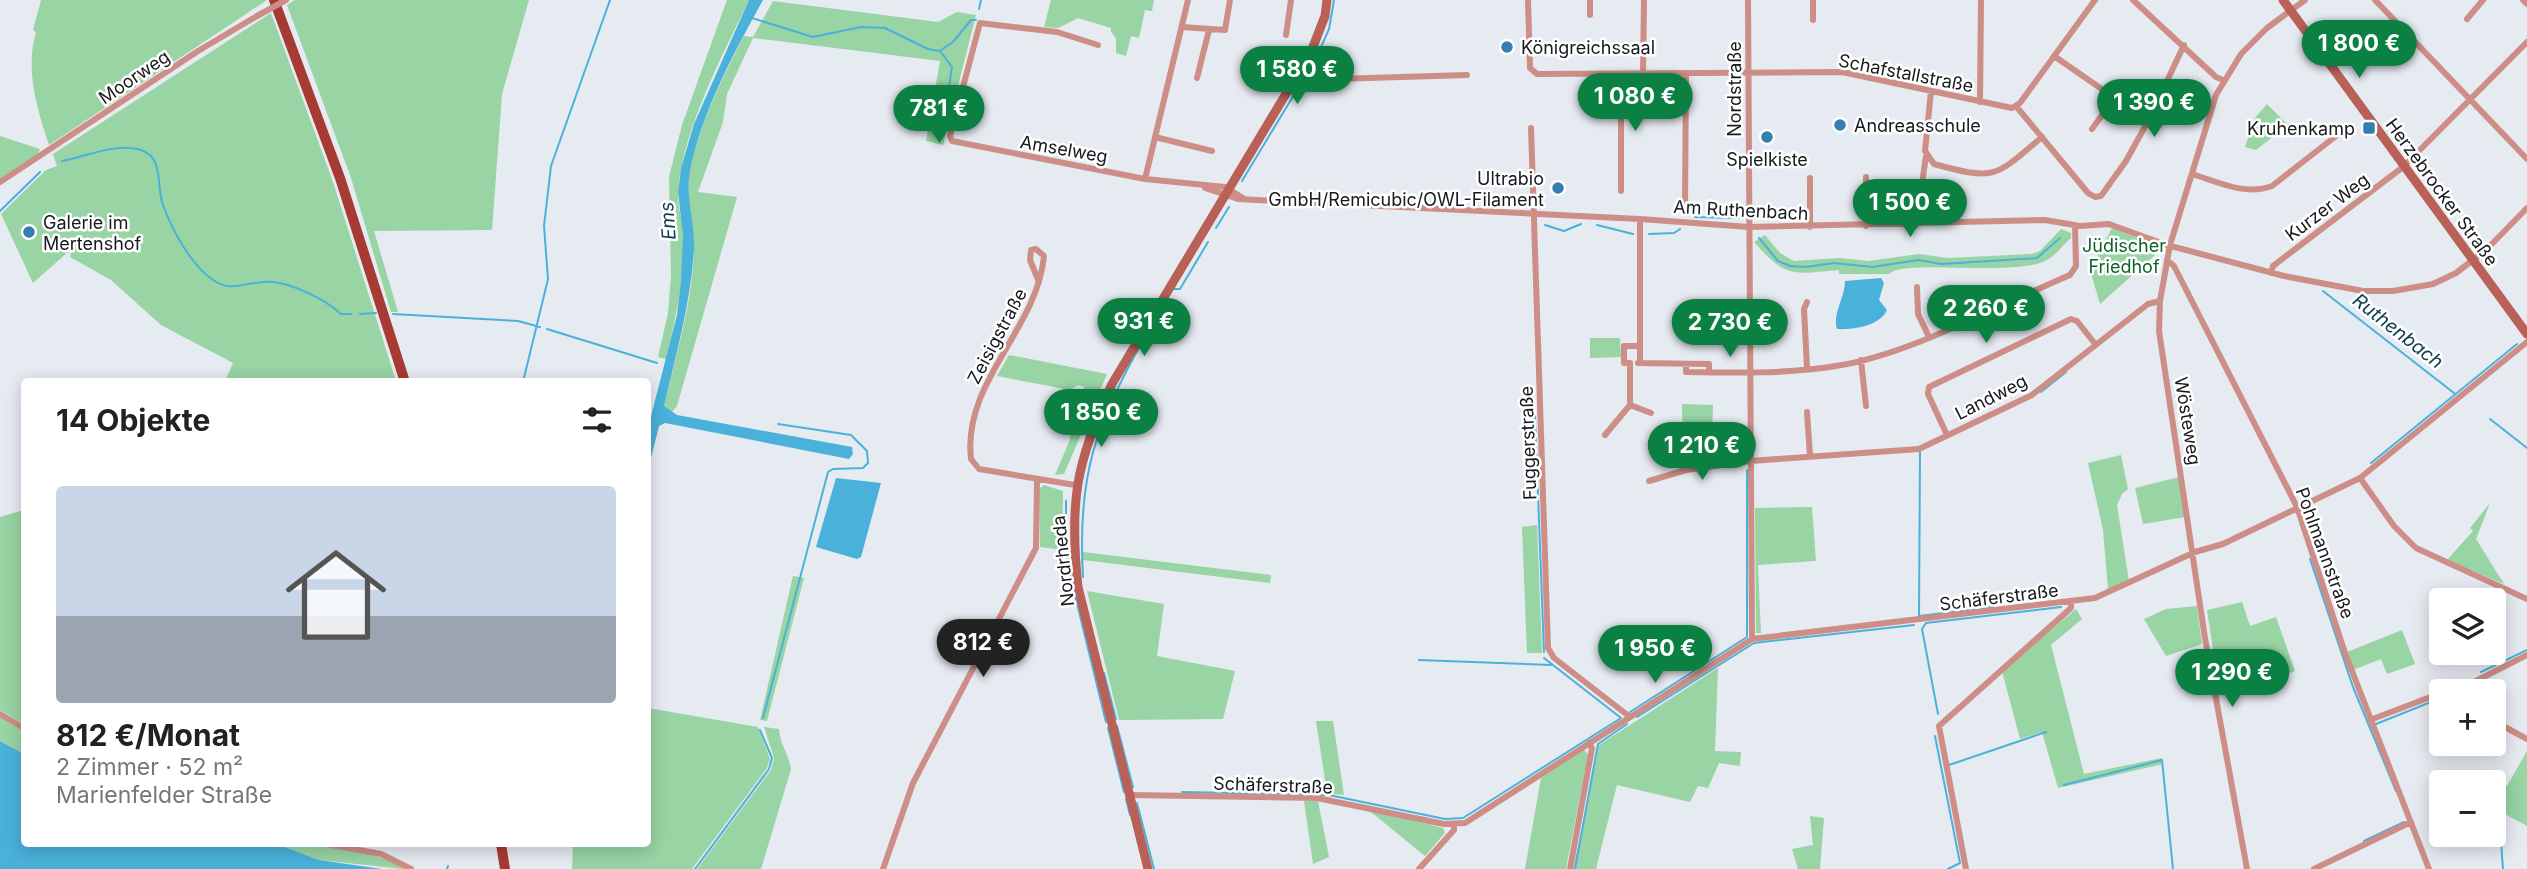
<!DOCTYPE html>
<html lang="de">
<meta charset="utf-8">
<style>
:root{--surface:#fff;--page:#f2f2f2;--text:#222;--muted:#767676;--accent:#0b8043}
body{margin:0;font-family:Inter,sans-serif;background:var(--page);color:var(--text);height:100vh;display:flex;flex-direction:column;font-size:26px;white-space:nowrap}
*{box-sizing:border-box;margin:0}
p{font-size:23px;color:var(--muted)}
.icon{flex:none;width:38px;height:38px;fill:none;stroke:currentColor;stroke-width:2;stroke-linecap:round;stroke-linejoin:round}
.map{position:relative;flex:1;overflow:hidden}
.panel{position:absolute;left:21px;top:378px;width:630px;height:469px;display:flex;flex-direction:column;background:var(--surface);border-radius:7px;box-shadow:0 4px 18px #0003}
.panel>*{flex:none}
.controls{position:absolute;left:2429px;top:588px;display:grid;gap:14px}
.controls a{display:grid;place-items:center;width:77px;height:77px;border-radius:7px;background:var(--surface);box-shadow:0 4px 18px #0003;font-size:35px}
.price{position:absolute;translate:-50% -60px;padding:0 16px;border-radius:24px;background:var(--accent);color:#fff;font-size:23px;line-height:46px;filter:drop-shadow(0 2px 4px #0008)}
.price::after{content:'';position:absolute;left:50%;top:42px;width:21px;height:16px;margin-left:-10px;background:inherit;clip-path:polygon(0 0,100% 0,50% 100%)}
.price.active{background:#222;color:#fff}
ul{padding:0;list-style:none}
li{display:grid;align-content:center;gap:14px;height:371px;padding:0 35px}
li span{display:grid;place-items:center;height:217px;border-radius:7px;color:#555}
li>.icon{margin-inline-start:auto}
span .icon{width:126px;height:126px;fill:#fffc;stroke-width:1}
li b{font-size:30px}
h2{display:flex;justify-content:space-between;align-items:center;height:84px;padding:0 35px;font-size:30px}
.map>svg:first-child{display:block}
.green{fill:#98d4a4}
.water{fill:#4ab1da}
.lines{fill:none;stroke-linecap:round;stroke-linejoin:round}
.stream{stroke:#4ab1da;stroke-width:2}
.minor{stroke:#cd8e87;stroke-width:6}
.secondary{stroke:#b96057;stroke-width:9}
.primary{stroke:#a83a34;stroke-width:10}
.minor-bridge{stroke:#cd8e87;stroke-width:6}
.poi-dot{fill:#367db1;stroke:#fff;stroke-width:2.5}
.labels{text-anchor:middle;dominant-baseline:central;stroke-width:5;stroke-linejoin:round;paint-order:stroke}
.poi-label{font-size:18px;fill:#18191c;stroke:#fff;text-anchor:start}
.street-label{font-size:18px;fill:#18191c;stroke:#fff}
.park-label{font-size:18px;fill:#0e612c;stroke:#fff}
.water-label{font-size:19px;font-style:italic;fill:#103d4f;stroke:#fff}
</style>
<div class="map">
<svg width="2527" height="869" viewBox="0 0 2527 869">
<rect width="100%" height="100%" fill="#e6eaf1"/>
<path class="green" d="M41,0H267L49,145C37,109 25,70 36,32L33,30Z
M295,0H529L502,94L492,230L374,231L398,312H391L351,178L287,5Z
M727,0H749C722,56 684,127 678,190C677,206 683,221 683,238C684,279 676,319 666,359L658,357L668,313L671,276L669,177L682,125Z
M1051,0H1154L1152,11L1145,10L1139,38L1131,36L1126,56L1116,53V38L1111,32V28L1078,18L1058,28L1044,27Z
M773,1L938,22L957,12L976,15L943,145L926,141L940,61L753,38L727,94L723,122L698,192L737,197L677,406L671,413L664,406C676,355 693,301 694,248C694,221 684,198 690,170C700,123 722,79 744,36L753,37Z
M271,13L333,182L396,381H225L233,363L161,325L111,280L70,257L71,253L68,252L33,283L1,214L46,170L57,166L53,154Z
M2267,104L2288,125L2256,150L2245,147L2254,119Z
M0,136L40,149L38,154L0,179Z
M2112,228L2144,240L2155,255L2100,304L2090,270Z
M2061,229L2071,233V238C2063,245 2056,255 2047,260C2015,278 1905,258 1889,274H1839V270C1792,274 1787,279 1754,242L1765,235L1780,253L1794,261L1840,258L1868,261L1919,254L1948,258L2031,254L2040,251Z
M1590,338H1620L1621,357L1590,358Z
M1009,355L1107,374L1064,474L1055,475L1069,442L1078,398H1082L1084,387L1078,385L1070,390L997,376Z
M1682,404L1713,405L1712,435H1725L1729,460L1683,466Z
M2121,455L2128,489L2122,494L2117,505L2129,581L2108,589L2103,530L2088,463Z
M2179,477L2185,517L2143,524L2135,488Z
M1044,485L1063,491L1062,550L1040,547L1039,489Z
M2490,503L2476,539L2504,584L2447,560L2473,531L2470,528Z
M1812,507L1816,561L1758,565L1761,633H1756L1755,508Z
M24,510V724L0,710V517Z
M1537,525L1542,653H1527L1522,527Z
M1083,552L1271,575L1270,583L1083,560Z
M793,576L804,578L767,721L760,720Z
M1087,591L1164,604L1157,656L1235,671L1223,719L1119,720Z
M2242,602L2250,626L2276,617L2295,671L2265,681L2256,656L2215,663L2207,610Z
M2197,606L2202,644L2166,656L2144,619L2166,609Z
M2076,609L2082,619L2051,645L2084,774L2162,758L2163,764L2058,788L2042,732L2020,739L2002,671Z
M2402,630L2415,664L2387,674L2381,659L2353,670L2347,652Z
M1718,668L1715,751L1741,752L1740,766L1719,763L1708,788L1698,786L1690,802L1617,785L1596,869H1573L1599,745Z
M648,708L758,727L770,759L767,768L692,869H572L573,844H648Z
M0,717L24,731V754L0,741Z
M1316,721H1333L1344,795L1327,793Z
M764,727L779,729C780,745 789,754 791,769L761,869H697L771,770L774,758Z
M1584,750L1588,754L1566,869H1525L1541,778Z
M2527,751V826L2501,812L2498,781L2507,786Z
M1304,801H1318L1329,857L1313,864Z
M1366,808L1443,828L1445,833L1425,856Z
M1810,816L1824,818L1820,869H1798L1792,849L1813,845Z
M277,844C319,844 362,849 401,865L403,869L319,860Z"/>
<path class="water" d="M749,0H763C734,53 702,111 690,171C685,199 695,221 694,249C691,302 676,354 664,406L677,415L852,447L853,454L849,459L665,423L659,426L648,470V428L677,315L681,280L683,236L678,192L681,168L694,124Z
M1881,278L1884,283L1879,300L1887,310C1880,326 1853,330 1837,329C1832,314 1845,298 1845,281Z
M836,478L881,483L861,557L857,559L816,547Z
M0,741L24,754V844C42,844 63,850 79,844H277L319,860L382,869H0Z"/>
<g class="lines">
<path class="stream" d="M979,9L981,0
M752,18L813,37L861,27L885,28L928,49L940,51L952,67C950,79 948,90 948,102C947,115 935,123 941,135
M941,50L953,42L971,20H976
M1314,63L1329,29L1334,0
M62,161C83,157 109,146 130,148C167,150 155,184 163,205C172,230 191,265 213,280C230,292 244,283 264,282C287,280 325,299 341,314H351
M1242,181L1307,73
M0,211L40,172
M1695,217L1738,218
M1545,225L1564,231L1581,224
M1597,225L1633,234
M1216,228L1229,207
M1649,234L1674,233L1680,229
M1759,238L1778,261L1790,266L1806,267L1834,263L1872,267L1919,260L1941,264L2037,258L2060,238
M1173,289H1180L1208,242
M2323,291L2454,393
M360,314L376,313
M393,314L518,321L540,327
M547,329L657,363
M523,382L548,279L544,226L551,166L610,0
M2041,392L2066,372
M1535,416L1544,652
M2490,419L2527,448
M1920,452L1919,616L1994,607
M2371,463L2517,344
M1066,501V549L1072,586
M2310,559L2353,687L2396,791
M1083,577C1077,478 1095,424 1144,339
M1074,591L1106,722
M1419,660L1551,665
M2481,672L2527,650
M1104,673L1116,719
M1630,712L1747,637V470
M1938,714L1922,629L1926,623L2061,607
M1637,717L1754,643L1914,625
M763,718L828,472L833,469L863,468L868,463L867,451L851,435L778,424
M2376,724L2441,698
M2494,725L2497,728
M1117,726L1133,787
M1108,728L1124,792
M1935,736L1960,863L1948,869
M1949,765L2046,732
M2496,774L2503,869
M2064,785L2162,760L2173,869
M1182,792L1329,795L1445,819L1463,818L1621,718L1544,658
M1126,799L1130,815
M1137,803L1154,869
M2364,841L2404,822
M447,869L448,866
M695,869L769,769L772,758L760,730
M1575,869L1598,744L1627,724"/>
<path class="minor" d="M1528,0L1530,68L1537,74L1842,72L2012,108L2020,103L2095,0
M1590,0V15
M1748,0L1752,639
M2133,0L2216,77L2223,80
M2375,0L2527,159
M2523,0L2527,4
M2467,19L2483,0
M1813,20V0
M1182,27L1225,30L1230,0
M1286,35L1291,0
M1098,45L1057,32L980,23L950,136L952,141L1145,179L1225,187L1243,198
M2054,56L2148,121
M1305,64L1321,75L1336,79L1467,75
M1643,75L1644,0
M1197,78L1209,30
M1931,91L1925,151L1934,164C1996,181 1995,177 2042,137
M1980,102L1981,0
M2016,106L2088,193L2095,197L2101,196L2126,161L2148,121L2184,45
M1531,128L1548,648L1554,658L1630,717
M2092,129L2113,100
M1155,137L1212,151
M2192,174C2218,182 2245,196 2272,186L2336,136
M1145,179L1188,0
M0,182L198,51L257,16
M1205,188L1238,199L1640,219L1749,227L2045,220L2080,226L2109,224L2167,245L2284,276L2363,291H2393L2433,284L2456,273L2486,250L2527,208
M1621,191V75
M1685,206L1686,73
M1916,225L1926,156
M1866,226V177
M1810,227V178
M2167,260L2174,266L2297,507L2345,653L2429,869
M2271,273L2273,266L2403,167L2527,42
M1039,282L1030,260L1031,250L1036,249L1044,256C1037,330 962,382 971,459L979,469L1075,485
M1917,287L1918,314L1929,337
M1640,346H1624V363H1630V405L1651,413
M1861,360L1866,406
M1638,363L1709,364V372
M1640,363V219
M1686,364V372C1735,373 1787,374 1836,366C1909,355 1999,305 2070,275L2076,266L2075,225
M1807,368L1804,309L1807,302
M1807,412L1810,456
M1605,435L1630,405
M1947,435L1928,394L1929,387L2071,319L2077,321L2096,345
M2360,478L2394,526L2416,548L2527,599
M1649,481L1686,470L1750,461L1919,449L2032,395L2148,304L2160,301
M2446,691L2466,686L2527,655
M0,714L24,728
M2370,720L2441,693
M2494,721L2527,739
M1130,795L1317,798L1444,824L1465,823L1752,639L2095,598L2195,552L2223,544L2360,478L2527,342
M326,844L381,854L411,869
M883,869L913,783L1036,548L1037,481
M1419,869L1454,830V825
M1570,869L1592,748L1589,743
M1966,869L1939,726L2071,608V603
M2247,869L2205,638L2159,331L2160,301L2170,245L2216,95L2241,54L2267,28L2305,0
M2314,869L2411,822"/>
<path class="secondary" d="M2283,0L2527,334
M1148,869L1078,587C1069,502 1076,462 1112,384L1311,52L1325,16L1327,0"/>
<path class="primary" d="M274,0L340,178L405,382
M501,844L505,869"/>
<path class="minor-bridge" d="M257,16L286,0"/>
</g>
<g class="poi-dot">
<circle cx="1507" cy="47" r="7"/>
<circle cx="1840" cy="125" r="7"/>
<rect x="2362" y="121" width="14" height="14" rx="3.5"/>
<circle cx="1767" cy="137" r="7"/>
<circle cx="1558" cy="188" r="7"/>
<circle cx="29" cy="232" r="7"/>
</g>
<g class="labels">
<g class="poi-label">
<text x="1521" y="47">Königreichssaal</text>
<text x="1854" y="125">Andreasschule</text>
<text x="2355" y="128" text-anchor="end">Kruhenkamp</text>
<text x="1767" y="159" text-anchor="middle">Spielkiste</text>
<text x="1544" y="178" text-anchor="end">Ultrabio<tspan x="1544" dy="21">GmbH/Remicubic/OWL-Filament</tspan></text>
<text x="43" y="222">Galerie im<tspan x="43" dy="21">Mertenshof</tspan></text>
</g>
<g class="street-label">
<text transform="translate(1906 73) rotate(11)">Schafstallstraße</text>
<text transform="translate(134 77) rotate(-34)">Moorweg</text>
<text transform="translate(1734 89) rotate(-90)">Nordstraße</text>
<text transform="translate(1064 149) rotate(10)">Amselweg</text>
<text transform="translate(2442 192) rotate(54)">Herzebrocker Straße</text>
<text transform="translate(2327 207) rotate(-37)">Kurzer Weg</text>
<text transform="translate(1741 210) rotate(3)">Am Ruthenbach</text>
<text transform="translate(997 336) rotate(-62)">Zeisigstraße</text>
<text transform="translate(1991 397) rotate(-27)">Landweg</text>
<text transform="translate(2188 421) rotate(81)">Wösteweg</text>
<text transform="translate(1528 443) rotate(-92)">Fuggerstraße</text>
<text transform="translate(2325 553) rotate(70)">Pohlmannstraße</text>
<text transform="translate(1063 561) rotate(-96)">Nordrheda</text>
<text transform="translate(1999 597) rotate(-7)">Schäferstraße</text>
<text transform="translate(1273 785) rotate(2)">Schäferstraße</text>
</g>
<g class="park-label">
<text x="2124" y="245">Jüdischer<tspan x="2124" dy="21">Friedhof</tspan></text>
</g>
<g class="water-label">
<text transform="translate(668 221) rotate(-94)">Ems</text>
<text transform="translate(2398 331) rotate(38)">Ruthenbach</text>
</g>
</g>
</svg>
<div class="controls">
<a><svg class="icon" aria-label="layers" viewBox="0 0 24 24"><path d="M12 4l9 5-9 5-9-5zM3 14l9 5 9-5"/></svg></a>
<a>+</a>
<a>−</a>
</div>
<b class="price" style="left:2359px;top:80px">1 800 €</b>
<b class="price" style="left:1297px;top:106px">1 580 €</b>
<b class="price" style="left:1635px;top:133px">1 080 €</b>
<b class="price" style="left:2154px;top:139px">1 390 €</b>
<b class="price" style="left:939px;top:145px">781 €</b>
<b class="price" style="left:1910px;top:239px">1 500 €</b>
<b class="price" style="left:1986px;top:345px">2 260 €</b>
<b class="price" style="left:1144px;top:358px">931 €</b>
<b class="price" style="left:1730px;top:359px">2 730 €</b>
<b class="price" style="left:1101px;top:449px">1 850 €</b>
<b class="price" style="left:1702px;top:482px">1 210 €</b>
<b class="price active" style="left:983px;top:679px">812 €</b>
<b class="price" style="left:1655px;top:685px">1 950 €</b>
<b class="price" style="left:2232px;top:709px">1 290 €</b>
<section class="panel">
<h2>14 Objekte<svg class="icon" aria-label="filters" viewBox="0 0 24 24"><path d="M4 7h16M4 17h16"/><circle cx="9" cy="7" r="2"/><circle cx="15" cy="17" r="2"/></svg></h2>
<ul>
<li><span style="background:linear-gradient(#c9d6e8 60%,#9aa5b1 0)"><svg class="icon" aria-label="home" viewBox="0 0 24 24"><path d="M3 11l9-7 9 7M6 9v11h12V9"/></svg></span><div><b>812 €/Monat</b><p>2 Zimmer · 52 m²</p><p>Marienfelder Straße</p></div></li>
</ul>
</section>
</div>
